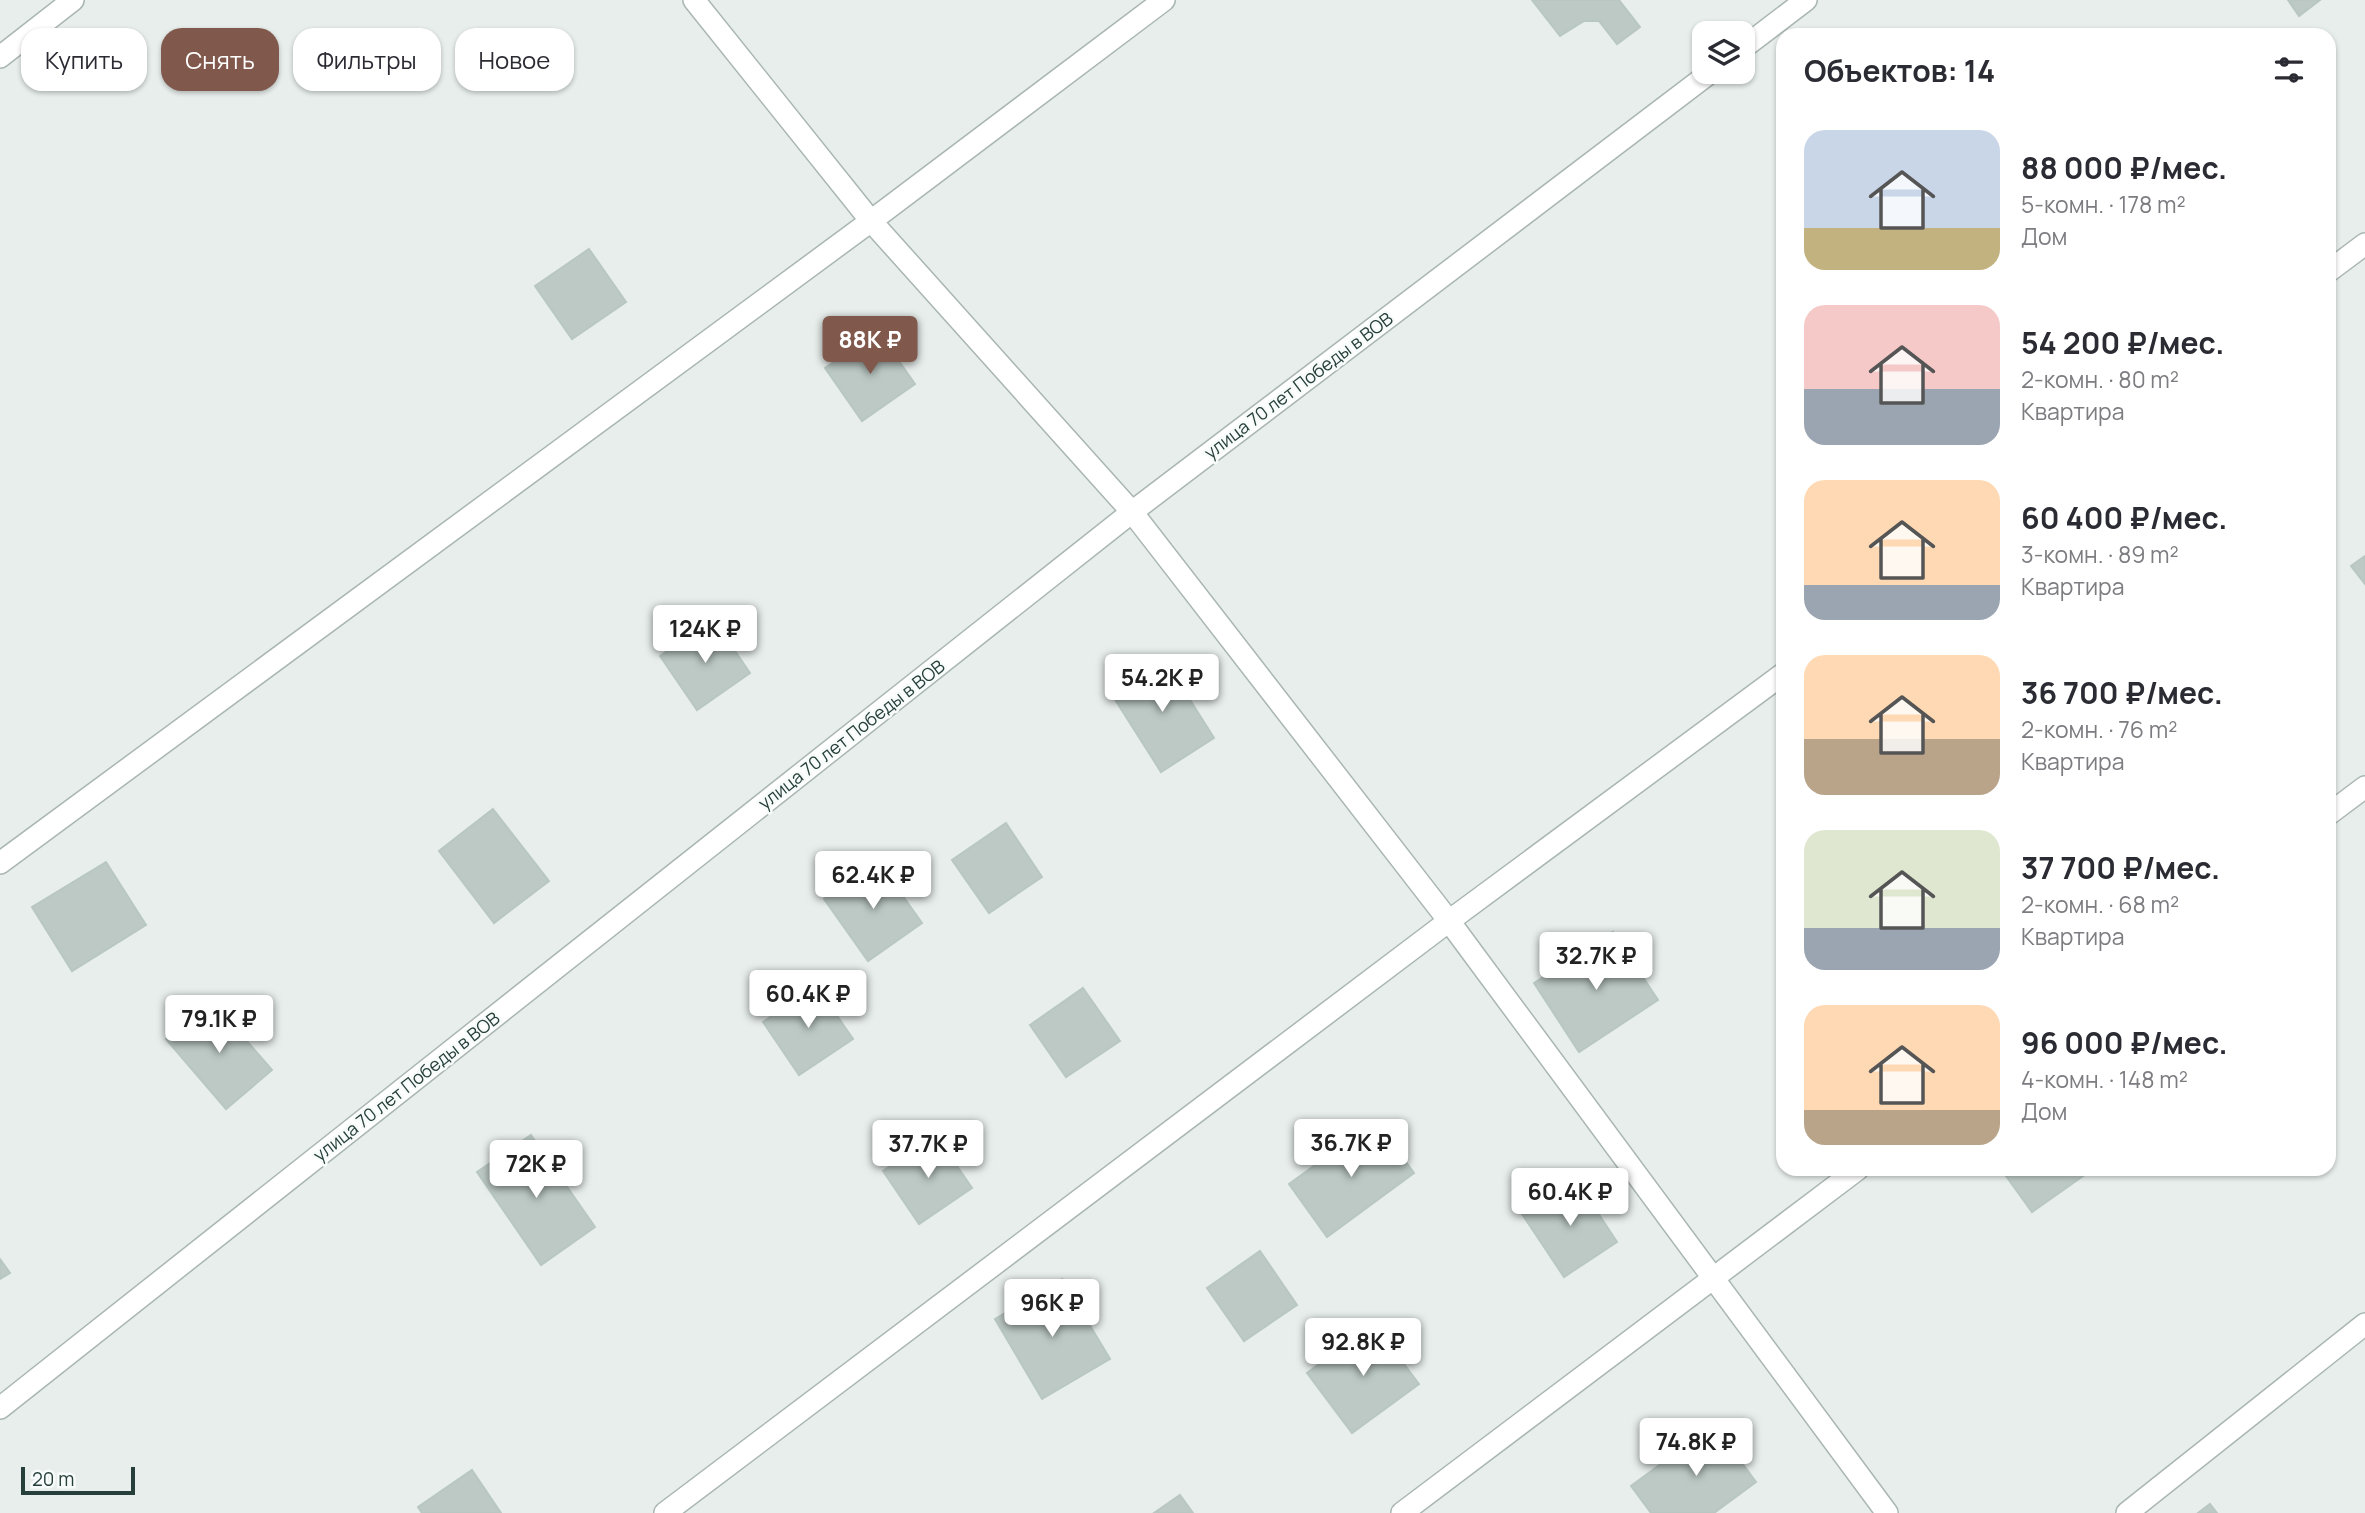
<!DOCTYPE html>
<html lang="ru">
<meta charset="utf-8">
<style>
:root{--surface:#fff;--page:#f2f2f3;--text:#2b2b33;--muted:#7c7c81;--accent:#80584c}
body{margin:0;font-family:Manrope,sans-serif;background:var(--page);color:var(--text);height:100vh;display:flex;flex-direction:column;font-size:26px;white-space:nowrap}
*{box-sizing:border-box;margin:0}
p{font-size:23px;color:var(--muted)}
.icon{flex:none;width:38px;height:38px;fill:none;stroke:currentColor;stroke-width:2;stroke-linecap:round;stroke-linejoin:round}
.map{position:relative;flex:1;overflow:hidden}
.drawer{position:absolute;left:1776px;top:28px;width:560px;height:1148px;display:flex;flex-direction:column;background:var(--surface);border-radius:21px;box-shadow:0 2px 5px #0004}
.drawer>*{flex:none}
.top-card{position:absolute;left:21px;top:28px;width:665px;height:63px;display:flex;gap:14px}
.fabs{position:absolute;left:1692px;top:21px;display:grid;gap:14px}
.fabs a{display:grid;place-items:center;width:63px;height:63px;border-radius:14px;background:var(--surface);box-shadow:0 2px 5px #0004;font-size:35px}
.scale{position:absolute;left:21px;bottom:18px;width:114px;box-sizing:border-box;padding-left:7px;border:4px solid #263f3a;border-top:0;font-size:19px;line-height:24px;white-space:nowrap;color:#263f3a;-webkit-text-stroke:5px #f7fbf9;paint-order:stroke}
.price{position:absolute;translate:-50% -60px;padding:0 16px;border-radius:7px;background:#fff;color:#222;font-size:23px;line-height:46px;filter:drop-shadow(0 2px 4px #0008)}
.price::after{content:'';position:absolute;left:50%;top:42px;width:21px;height:16px;margin-left:-10px;background:inherit;clip-path:polygon(0 0,100% 0,50% 100%)}
.price.selected{background:var(--accent);color:#fff}
ul{padding:0;list-style:none}
li{display:flex;align-items:center;gap:21px;height:175px;padding:0 28px}
li span{display:grid;place-items:center;flex:none;width:196px;height:140px;border-radius:21px;color:#555}
li>.icon{margin-inline-start:auto}
span .icon{width:84px;height:84px;fill:#fffc;stroke-width:1}
li b{font-size:30px}
h2{display:flex;justify-content:space-between;align-items:center;height:84px;padding:0 28px;font-size:30px}
.tag{padding:0 24px;border-radius:21px;background:var(--surface);box-shadow:0 2px 5px #0004;font-size:24px;line-height:63px}
.tag.selected{background:var(--accent);color:#fff}
.map>svg:first-child{display:block}
.building{fill:#bcc9c4;stroke:#b9c7c2;stroke-width:2}
.lines{fill:none;stroke-linecap:round;stroke-linejoin:round}
.street-casing{stroke:#a9b6b2;stroke-width:24}
.street{stroke:#fff;stroke-width:21}
.labels{text-anchor:middle;dominant-baseline:central;stroke-width:5;stroke-linejoin:round;paint-order:stroke}
.street-label{font-size:18px;fill:#263f3a;stroke:#f7fbf9}
</style>
<div class="map">
<svg width="2365" height="1513" viewBox="0 0 2365 1513">
<rect width="100%" height="100%" fill="#e7eeeb"/>
<path class="building" d="M1532,0H1619L1640,27L1617,44L1599,21H1584L1560,36Z
M2288,0H2320L2299,16Z
M589,249L626,302L572,339L535,286Z
M878,331L915,384L862,421L825,368Z
M2365,556V584L2351,566Z
M714,620L750,673L697,710L660,656Z
M1163,657L1214,738L1161,772L1109,690Z
M493,809L549,881L494,923L439,851Z
M1006,823L1042,877L989,913L952,860Z
M878,861L922,923L868,961L824,899Z
M106,862L146,925L72,971L32,907Z
M1613,932L1658,1000L1579,1052L1534,983Z
M816,985L853,1039L799,1075L763,1022Z
M1083,988L1120,1041L1066,1077L1030,1025Z
M211,1000L272,1070L226,1109L166,1039Z
M1376,1121L1414,1173L1327,1237L1289,1184Z
M531,1135L595,1227L541,1265L477,1172Z
M936,1135L972,1188L919,1224L883,1171Z
M2001,1169H2093L2032,1212Z
M1575,1178L1617,1242L1564,1277L1522,1214Z
M1260,1251L1297,1305L1244,1341L1207,1288Z
M0,1259L10,1273L0,1279Z
M1062,1279L1110,1359L1042,1399L995,1319Z
M1374,1324L1419,1384L1352,1433L1307,1373Z
M1714,1425L1756,1482L1714,1513H1651L1631,1486Z
M472,1470L501,1513H422L418,1507Z
M1180,1495L1193,1513H1154Z
M2210,1504L2217,1513H2198Z"/>
<g class="lines">
<defs>
<path id="street" d="M694,0L871,221L1132,512L1449,921L1887,1513
M1743,48L1806,0
M0,57L73,0
M2329,271L2365,244
M2329,814L2365,787
M0,863L871,221L1164,0
M0,1408L1132,512L1711,72
M665,1513L1449,921L1783,674
M1402,1513L1858,1169
M2127,1513L2365,1324"/>
</defs>
<use href="#street" class="street-casing"/>
<use href="#street" class="street"/>
</g>
<g class="labels">
<g class="street-label">
<text transform="translate(1298 385) rotate(-37)">улица 70 лет Победы в ВОВ</text>
<text transform="translate(851 734) rotate(-38)">улица 70 лет Победы в ВОВ</text>
<text transform="translate(406 1086) rotate(-38)">улица 70 лет Победы в ВОВ</text>
</g>
</g>
</svg>
<div class="fabs">
<a><svg class="icon" aria-label="layers" viewBox="0 0 24 24"><path d="M12 4l9 5-9 5-9-5zM3 14l9 5 9-5"/></svg></a>
</div>
<div class="scale">20 m</div>
<b class="price selected" style="left:870px;top:376px">88K ₽</b>
<b class="price" style="left:705px;top:665px">124K ₽</b>
<b class="price" style="left:1162px;top:714px">54.2K ₽</b>
<b class="price" style="left:873px;top:911px">62.4K ₽</b>
<b class="price" style="left:1596px;top:992px">32.7K ₽</b>
<b class="price" style="left:808px;top:1030px">60.4K ₽</b>
<b class="price" style="left:219px;top:1055px">79.1K ₽</b>
<b class="price" style="left:1351px;top:1179px">36.7K ₽</b>
<b class="price" style="left:928px;top:1180px">37.7K ₽</b>
<b class="price" style="left:536px;top:1200px">72K ₽</b>
<b class="price" style="left:1570px;top:1228px">60.4K ₽</b>
<b class="price" style="left:1052px;top:1339px">96K ₽</b>
<b class="price" style="left:1363px;top:1378px">92.8K ₽</b>
<b class="price" style="left:1696px;top:1478px">74.8K ₽</b>
<div class="top-card">
<a class="tag">Купить</a>
<a class="tag selected">Снять</a>
<a class="tag">Фильтры</a>
<a class="tag">Новое</a>
</div>
<section class="drawer">
<h2>Объектов: 14<svg class="icon" aria-label="filters" viewBox="0 0 24 24"><path d="M4 7h16M4 17h16"/><circle cx="9" cy="7" r="2"/><circle cx="15" cy="17" r="2"/></svg></h2>
<ul>
<li><span style="background:linear-gradient(#c9d6e8 70%,#c2b280 0)"><svg class="icon" aria-label="home" viewBox="0 0 24 24"><path d="M3 11l9-7 9 7M6 9v11h12V9"/></svg></span><div><b>88 000 ₽/мес.</b><p>5-комн. · 178 m²</p><p>Дом</p></div></li>
<li><span style="background:linear-gradient(#f6c9c9 60%,#9aa5b1 0)"><svg class="icon" aria-label="home" viewBox="0 0 24 24"><path d="M3 11l9-7 9 7M6 9v11h12V9"/></svg></span><div><b>54 200 ₽/мес.</b><p>2-комн. · 80 m²</p><p>Квартира</p></div></li>
<li><span style="background:linear-gradient(#ffd9b3 75%,#9aa5b1 0)"><svg class="icon" aria-label="home" viewBox="0 0 24 24"><path d="M3 11l9-7 9 7M6 9v11h12V9"/></svg></span><div><b>60 400 ₽/мес.</b><p>3-комн. · 89 m²</p><p>Квартира</p></div></li>
<li><span style="background:linear-gradient(#ffd9b3 60%,#b9a48a 0)"><svg class="icon" aria-label="home" viewBox="0 0 24 24"><path d="M3 11l9-7 9 7M6 9v11h12V9"/></svg></span><div><b>36 700 ₽/мес.</b><p>2-комн. · 76 m²</p><p>Квартира</p></div></li>
<li><span style="background:linear-gradient(#dfe7d0 70%,#9aa5b1 0)"><svg class="icon" aria-label="home" viewBox="0 0 24 24"><path d="M3 11l9-7 9 7M6 9v11h12V9"/></svg></span><div><b>37 700 ₽/мес.</b><p>2-комн. · 68 m²</p><p>Квартира</p></div></li>
<li><span style="background:linear-gradient(#ffd9b3 75%,#b9a48a 0)"><svg class="icon" aria-label="home" viewBox="0 0 24 24"><path d="M3 11l9-7 9 7M6 9v11h12V9"/></svg></span><div><b>96 000 ₽/мес.</b><p>4-комн. · 148 m²</p><p>Дом</p></div></li>
</ul>
</section>
</div>
